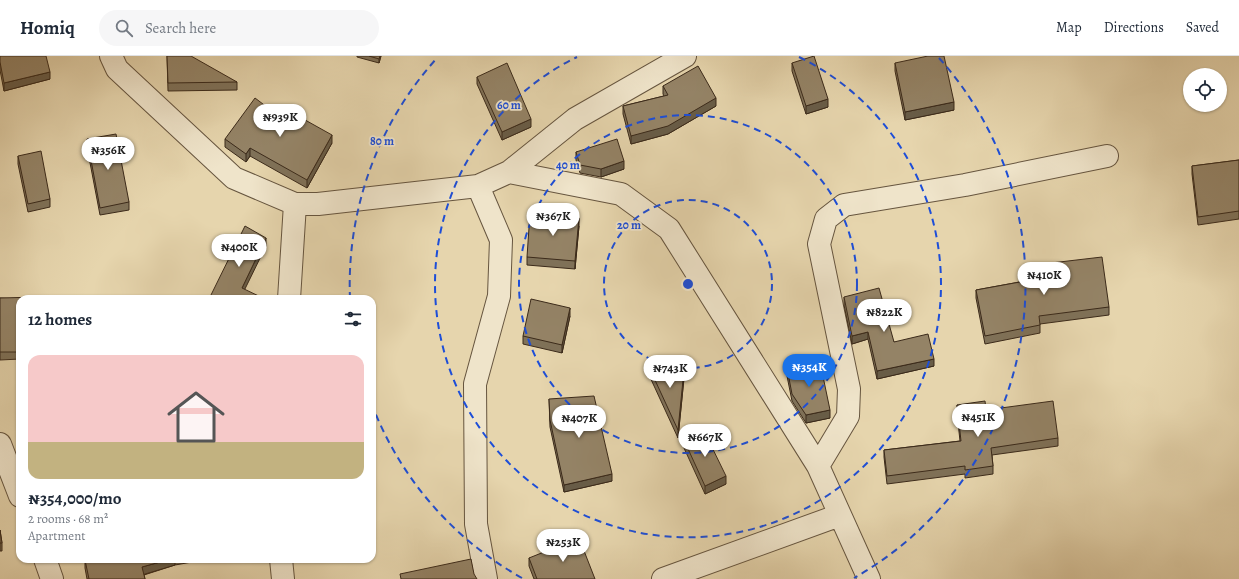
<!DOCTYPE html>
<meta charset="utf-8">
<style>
:root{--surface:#fff;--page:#f6f6f7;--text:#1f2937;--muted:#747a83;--line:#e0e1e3;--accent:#1a73e8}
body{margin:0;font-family:Alegreya,serif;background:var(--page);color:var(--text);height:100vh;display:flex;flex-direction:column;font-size:15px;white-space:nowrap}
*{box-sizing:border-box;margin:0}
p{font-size:13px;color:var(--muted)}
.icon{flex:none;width:22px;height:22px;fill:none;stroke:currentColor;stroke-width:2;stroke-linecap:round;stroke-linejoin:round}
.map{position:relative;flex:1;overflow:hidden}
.details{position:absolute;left:16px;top:239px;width:360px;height:268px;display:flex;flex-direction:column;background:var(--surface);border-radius:12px;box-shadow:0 1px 3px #0004}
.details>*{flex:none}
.controls{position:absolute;left:1183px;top:12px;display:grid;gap:8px}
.controls a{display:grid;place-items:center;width:44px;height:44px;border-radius:50%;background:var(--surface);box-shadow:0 1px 3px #0004;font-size:20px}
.price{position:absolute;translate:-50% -34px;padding:0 9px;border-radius:14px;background:#fff;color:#222;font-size:13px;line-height:26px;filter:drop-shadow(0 1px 2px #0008)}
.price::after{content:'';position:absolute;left:50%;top:24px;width:12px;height:9px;margin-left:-6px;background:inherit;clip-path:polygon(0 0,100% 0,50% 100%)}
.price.active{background:var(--accent);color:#fff}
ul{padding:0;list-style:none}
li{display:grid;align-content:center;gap:8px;height:212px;padding:0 12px}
li span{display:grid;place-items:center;height:124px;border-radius:12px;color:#555}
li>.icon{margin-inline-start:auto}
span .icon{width:72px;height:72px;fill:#fffc;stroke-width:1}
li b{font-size:17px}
h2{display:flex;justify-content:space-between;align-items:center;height:48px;padding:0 12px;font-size:17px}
header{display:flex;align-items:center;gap:24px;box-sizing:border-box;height:56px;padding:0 20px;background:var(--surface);border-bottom:1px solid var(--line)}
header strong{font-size:19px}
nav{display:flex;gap:22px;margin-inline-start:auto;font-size:14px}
.search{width:280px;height:36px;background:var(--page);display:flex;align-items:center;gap:10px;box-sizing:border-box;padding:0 14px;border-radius:22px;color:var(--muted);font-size:15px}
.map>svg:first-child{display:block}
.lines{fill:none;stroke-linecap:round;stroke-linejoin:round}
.minor-casing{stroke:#66553f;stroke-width:24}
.minor{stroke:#efe4ca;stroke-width:22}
.wall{fill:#7f7158;stroke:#3b2a1a}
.shaded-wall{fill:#685c47;stroke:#3b2a1a}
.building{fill:#948366;stroke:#3b2a1a}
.ring{fill:none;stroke:#1d4ed8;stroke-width:2;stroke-dasharray:7 5}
.centre{fill:#1d4ed8;stroke:#efe4ca;stroke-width:2}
.ring-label{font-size:12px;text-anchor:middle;font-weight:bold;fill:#1d4ed8;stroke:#efe4ca;stroke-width:3.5;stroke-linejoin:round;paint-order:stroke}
</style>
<header>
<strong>Homiq</strong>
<div class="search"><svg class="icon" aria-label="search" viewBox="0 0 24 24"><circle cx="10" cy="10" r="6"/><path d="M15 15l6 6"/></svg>Search here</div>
<nav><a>Map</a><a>Directions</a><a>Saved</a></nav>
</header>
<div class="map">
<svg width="1239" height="523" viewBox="0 0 1239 523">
<rect width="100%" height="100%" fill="#e6d5ad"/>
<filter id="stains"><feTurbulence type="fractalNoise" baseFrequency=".005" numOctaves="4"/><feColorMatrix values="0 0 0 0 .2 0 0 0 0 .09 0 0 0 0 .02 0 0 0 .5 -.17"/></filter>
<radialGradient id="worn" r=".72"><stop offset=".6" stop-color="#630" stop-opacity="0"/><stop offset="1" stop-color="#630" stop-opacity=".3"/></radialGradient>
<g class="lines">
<defs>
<path id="minor" d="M111,0L117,13L234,122L295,148H318L478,130L509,116L621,138L669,173L818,410L869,523
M509,116L575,63L685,0
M478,130L501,184L499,240L475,328L476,468L486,523
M289,243L295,148
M0,388L20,440
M818,410L848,360L849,333L819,188L826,163L844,149L965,129L1107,100
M45,503L52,523
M281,503L283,523
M663,523L840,459"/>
</defs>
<use href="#minor" class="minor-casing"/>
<use href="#minor" class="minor"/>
</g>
<path class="wall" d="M0,0L50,23L4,35L0,14Z
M167,0L237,26V34L168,35Z
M357,0H381L379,7L357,1Z
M792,7L828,51L806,58L792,15Z
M895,7L954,54L905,64L895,15Z
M477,21L531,71L502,84L477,28Z
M663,30L716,50L668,78L631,88L623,58V50L664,40L663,38Z
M284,64L332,87L307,132L250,100L246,106L225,91V83Z
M87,83L129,146V154L100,159L87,91Z
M576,96L624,113L601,121L580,117L576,104Z
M18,100L50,143V151L28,156L18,108Z
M1239,104V163L1198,169L1192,118V110Z
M579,170L575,213L527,209V201Z
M1051,207L1109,251V259L1040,268V277L985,288L976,242V234L1052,220Z
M844,241L894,286L934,310L877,323L868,283L852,288L844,249Z
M0,242L20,243V303L0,304Z
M570,260L562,297L523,288V280Z
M649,311L684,322L678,382L649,319Z
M787,312L830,362L806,367L792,345L787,320Z
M549,343L612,425L564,436L550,371Z
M957,349L1058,382V390L992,399L993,410V418L965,422V418L887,428L884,401V394L960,385L957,357Z
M684,384L726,428L705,438L684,392Z
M0,474L2,487V495H0Z
M529,502L595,523H534L529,510Z
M89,503H209L175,509L144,519L145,523H87L85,512V504Z"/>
<path class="shaded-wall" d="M380,0H381L379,7V3Z
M50,16V23L4,35V27Z
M716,42V50L668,78L631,88V80Z
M828,43V51L806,58V50Z
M954,46V54L905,64V56Z
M531,63V71L502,84V76Z
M332,79V87L307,132V124Z
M250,92V100L246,106V98Z
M624,105V113L601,121V113Z
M579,162V170L575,213V205Z
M266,182V190L242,239V232Z
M570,252V260L562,297V289Z
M868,276V283L852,288V280Z
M934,303V310L877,323V315Z
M684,314V322L678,382V374Z
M830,354V362L806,367V359Z
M612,418V425L564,436V429Z
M726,420V428L705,438V430Z
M171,503H175V509L142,519V511Z"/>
<path class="building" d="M0,0H46L50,16L4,27L0,6Z
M167,0H191L237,26L168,27Z
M369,0H380L379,3Z
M814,0L828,43L806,50L792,7Z
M928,0H944L954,46L905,56L895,7Z
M507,7L531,63L502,76L477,21Z
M698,10L716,42L668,70L631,80L623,50L668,39L663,30Z
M255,42L284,64L289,55L332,79L307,124L250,92L246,98L225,83Z
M116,78L129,146L100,152L87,83Z
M617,83L624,105L601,113L580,109L576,96Z
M41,95L50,143L28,148L18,100Z
M1239,104V155L1198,161L1192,110Z
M530,157L579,162L575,205L527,201Z
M245,170L266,182L242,232L265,243H209Z
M1102,201L1109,251L1039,260L1040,269L985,280L976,234L1053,220L1051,207Z
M879,232L894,286L928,278L934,303L877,315L868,276L852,280L844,241Z
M39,241V243H20V296H0V242Z
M531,243L570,252L562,289L523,280Z
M820,306L830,354L806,359L792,338L787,312Z
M649,311L684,314L678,374Z
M594,340L612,418L564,429L550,364L549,343Z
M985,345L986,354L1053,345L1058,382L991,392L993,410L965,414V410L887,420L884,394L961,385L957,349Z
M704,375L726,420L705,430L684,384Z
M0,474L2,487H0Z
M579,482L595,523H537L529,502Z
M89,503H171L142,511L145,523H89L85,504Z
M471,503L474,518L477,523H401L400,518Z"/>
<g class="ring">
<circle cx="688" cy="228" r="84"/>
<circle cx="688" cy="228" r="169"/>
<path d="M799 1A253 253 0 1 1 577 1"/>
<path d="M522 522A338 338 0 0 1 372 349M350 243A338 338 0 0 1 437 2M939 2A338 338 0 0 1 854 522"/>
</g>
<circle cx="688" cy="228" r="6" class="centre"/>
<g class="ring-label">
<text x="509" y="53">60 m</text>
<text x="382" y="89">80 m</text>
<text x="568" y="113">40 m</text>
<text x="629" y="173">20 m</text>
</g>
<rect width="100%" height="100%" filter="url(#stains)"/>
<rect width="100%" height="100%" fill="url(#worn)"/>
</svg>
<div class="controls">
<a><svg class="icon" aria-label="locate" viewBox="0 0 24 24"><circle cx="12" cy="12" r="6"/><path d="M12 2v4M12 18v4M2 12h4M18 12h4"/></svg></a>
</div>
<b class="price" style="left:280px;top:82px">₦939K</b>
<b class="price" style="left:108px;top:115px">₦356K</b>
<b class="price" style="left:553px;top:181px">₦367K</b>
<b class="price" style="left:239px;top:212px">₦400K</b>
<b class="price" style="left:1044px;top:240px">₦410K</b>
<b class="price" style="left:884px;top:277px">₦822K</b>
<b class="price active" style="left:809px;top:332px">₦354K</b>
<b class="price" style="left:670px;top:333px">₦743K</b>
<b class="price" style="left:978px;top:382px">₦451K</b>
<b class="price" style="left:579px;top:383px">₦407K</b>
<b class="price" style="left:705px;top:402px">₦667K</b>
<b class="price" style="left:563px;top:507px">₦253K</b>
<section class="details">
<h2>12 homes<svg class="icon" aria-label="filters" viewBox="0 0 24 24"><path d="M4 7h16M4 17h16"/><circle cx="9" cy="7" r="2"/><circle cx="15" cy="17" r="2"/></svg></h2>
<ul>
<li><span style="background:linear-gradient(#f6c9c9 70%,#c2b280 0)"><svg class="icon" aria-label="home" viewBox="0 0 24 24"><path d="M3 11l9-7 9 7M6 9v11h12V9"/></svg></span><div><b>₦354,000/mo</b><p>2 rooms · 68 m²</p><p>Apartment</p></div></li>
</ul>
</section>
</div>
